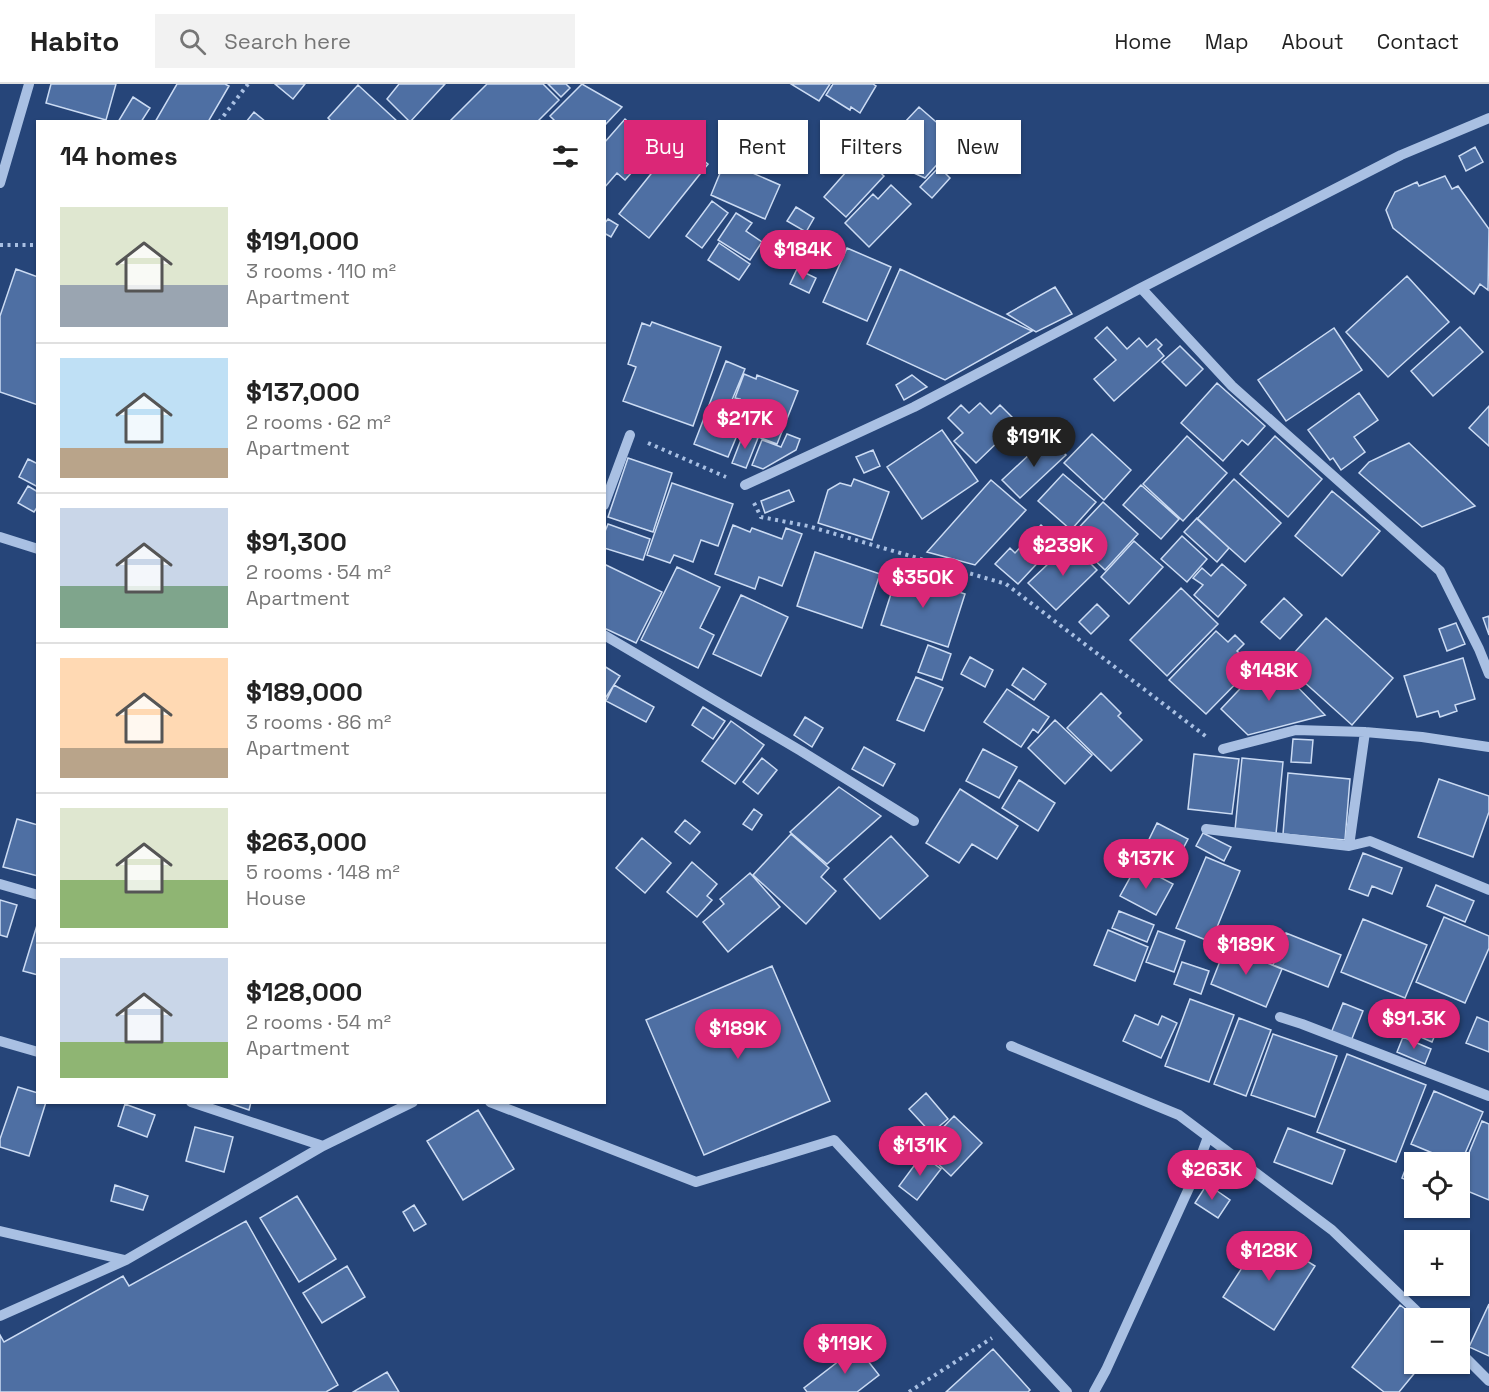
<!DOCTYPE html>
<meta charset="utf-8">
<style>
:root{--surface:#fff;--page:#f2f2f2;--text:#222;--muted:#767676;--line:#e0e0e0;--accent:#db2777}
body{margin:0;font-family:"Space Grotesk",sans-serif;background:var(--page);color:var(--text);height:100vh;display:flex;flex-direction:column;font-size:22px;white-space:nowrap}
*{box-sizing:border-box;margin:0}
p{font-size:20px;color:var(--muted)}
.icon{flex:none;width:33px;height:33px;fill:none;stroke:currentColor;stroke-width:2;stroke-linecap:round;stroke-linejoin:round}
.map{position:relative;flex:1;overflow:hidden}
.details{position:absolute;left:36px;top:36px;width:570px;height:984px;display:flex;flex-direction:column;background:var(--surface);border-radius:0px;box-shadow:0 2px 4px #0004}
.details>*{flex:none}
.hud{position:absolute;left:624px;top:36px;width:570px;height:54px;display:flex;gap:12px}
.fabs{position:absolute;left:1404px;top:1068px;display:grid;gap:12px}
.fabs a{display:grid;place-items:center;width:66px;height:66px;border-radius:0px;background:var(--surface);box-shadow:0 2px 4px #0004;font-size:30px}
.price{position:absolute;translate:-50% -51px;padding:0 14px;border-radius:21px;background:var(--accent);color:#fff;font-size:20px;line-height:39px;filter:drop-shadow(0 2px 3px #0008)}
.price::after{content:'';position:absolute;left:50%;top:36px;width:18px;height:14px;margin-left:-9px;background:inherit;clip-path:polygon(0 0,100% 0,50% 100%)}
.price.on{background:#222;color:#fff}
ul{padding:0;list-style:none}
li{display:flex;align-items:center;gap:18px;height:150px;padding:0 24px}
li+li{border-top:2px solid var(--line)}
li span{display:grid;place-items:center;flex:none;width:168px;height:120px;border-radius:0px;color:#555}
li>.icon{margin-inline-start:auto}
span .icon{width:72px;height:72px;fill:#fffc;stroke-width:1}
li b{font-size:26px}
h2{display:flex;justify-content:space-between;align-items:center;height:72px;padding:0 24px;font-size:26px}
.pill{padding:0 21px;border-radius:0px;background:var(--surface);box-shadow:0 2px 4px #0004;font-size:21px;line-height:54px}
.pill.on{background:var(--accent);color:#fff}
header{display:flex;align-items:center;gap:36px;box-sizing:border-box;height:84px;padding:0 30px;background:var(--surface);border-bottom:2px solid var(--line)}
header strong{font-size:28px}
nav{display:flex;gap:33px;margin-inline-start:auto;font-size:21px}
.search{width:420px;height:54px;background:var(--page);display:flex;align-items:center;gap:15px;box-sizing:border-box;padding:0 21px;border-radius:0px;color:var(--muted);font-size:22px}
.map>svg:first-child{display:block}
.building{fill:#4e6fa3;stroke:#cbdbf3;stroke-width:1.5}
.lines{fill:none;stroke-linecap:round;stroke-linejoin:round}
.path{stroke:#a9c0e3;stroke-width:4;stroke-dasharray:3 4.5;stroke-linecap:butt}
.minor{stroke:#a9c0e3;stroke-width:10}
</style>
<header>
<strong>Habito</strong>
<div class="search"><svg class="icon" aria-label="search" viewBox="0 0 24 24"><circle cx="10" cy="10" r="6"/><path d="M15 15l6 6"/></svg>Search here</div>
<nav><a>Home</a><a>Map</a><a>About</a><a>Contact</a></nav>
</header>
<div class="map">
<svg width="1489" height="1308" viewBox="0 0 1489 1308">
<rect width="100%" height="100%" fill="#264579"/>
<path class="building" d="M51,0H116L106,36L46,19Z
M177,0H225L229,2L208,38H155Z
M275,0H305L293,15Z
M399,0H445L410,38L387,15Z
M487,0H543L559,16L537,38H449Z
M548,0H566L570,4L561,13Z
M582,0L622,23L604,42V38H556L550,32Z
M791,0H830L819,17Z
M833,0H873L876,2L860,29L851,23L850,26L826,11Z
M358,1L398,38H332L328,34Z
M133,13L150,24L141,38H118Z
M919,23L958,57L925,94L874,71Z
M254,28L266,38H246Z
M625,35L656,61L625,96L617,89L604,104V59Z
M735,42L757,54L748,68L727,56Z
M789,49L797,53L793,60L805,68L795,84L765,67L775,50L785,55Z
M678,56L708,80L649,154L619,130Z
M957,61L971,72L958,88L945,76Z
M1475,63L1483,78L1466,87L1459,72Z
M861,71L884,92L846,133L824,113Z
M725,77L780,101L765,135L711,111Z
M939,83L950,94L932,114L920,103Z
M1445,92L1452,105L1458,102L1489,145L1488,206L1480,200L1474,210L1393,144L1386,126L1395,108L1417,98L1419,102Z
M891,101L911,120L869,163L845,139L873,110L878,115Z
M712,117L728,129L702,164L686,152Z
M796,123L814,134L806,148L787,137Z
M736,129L752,139L746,147L762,158L750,176L718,156Z
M608,135L618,141L611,153L604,149V140Z
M719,159L750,180L739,196L708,176Z
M847,164L891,183L867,237L823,218Z
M16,185L38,193V321L0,308V232Z
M797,185L816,194L809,209L790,200Z
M900,185L1032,247L945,296L867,260Z
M1407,192L1449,238L1388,293L1346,248Z
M1055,203L1072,230L1036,248L1007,230Z
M652,238L721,263L693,342L623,317L636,283L628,280L642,239L650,242Z
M1107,243L1127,265L1139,254L1147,263L1156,255L1162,261L1158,265L1164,272L1114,317L1094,295L1116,276L1095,254Z
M1460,243L1483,268L1433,312L1411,287Z
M1334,244L1362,286L1286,337L1258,296Z
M1180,262L1203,285L1186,302L1162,278Z
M726,277L745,285L732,316L737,318L727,345L738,349L728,373L694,360Z
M744,290L756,295L757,291L798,307L777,360L729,342L740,315L735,314Z
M912,291L927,303L904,316L896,301Z
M1217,299L1265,342L1248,361L1242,356L1223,377L1181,339Z
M1359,309L1378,336L1354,353L1365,368L1341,386L1333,374L1330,376L1308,346Z
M980,319L991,330L1000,321L1025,346L1013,357L1006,350L976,379L954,357L963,349L948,334L961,321L969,329Z
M1489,322V362L1469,344Z
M942,346L978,397L922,435L887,383Z
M744,348L758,354L746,384L732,379Z
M787,350L800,355L796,366L763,385L752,381L762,356L781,363Z
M1092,350L1131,386L1104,416L1064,379Z
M1187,352L1227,389L1183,437L1143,400Z
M1275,352L1322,395L1288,433L1240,390Z
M1048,353L1066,371L1020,414L1002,396Z
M1409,359L1475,422L1422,443L1359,389L1369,378Z
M873,366L880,382L864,389L856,373Z
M628,374L672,389L653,448L608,433Z
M28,375L38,380V403L19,393Z
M1063,390L1096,418L1071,446L1038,417Z
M854,395L889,408L872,456L818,439L828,406L840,399L851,402Z
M1234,395L1281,439L1245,478L1197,435Z
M991,396L1026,426L975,481L927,468Z
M672,399L733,420L718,462L701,456L693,478L674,471L670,479L647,471Z
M1141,401L1179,435L1161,455L1123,421Z
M28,402L38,408V422L34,428L18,419Z
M789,406L794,417L765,429L761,417Z
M1332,407L1380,447L1342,492L1295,452Z
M1103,418L1138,450L1105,486L1070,453Z
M1197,434L1229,464L1217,478L1184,448Z
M608,440L650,455L643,476L604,464V450Z
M733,441L750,448L752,444L782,455L786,444L802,450L782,502L759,493L755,505L715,490Z
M1041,441L1058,457L1018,500L995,480L1010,464L1015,469Z
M1182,452L1207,475L1187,498L1161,475Z
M1134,457L1163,483L1129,520L1101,493Z
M1070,459L1097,486L1056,526L1028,499Z
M815,468L880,490L862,544L797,522Z
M604,480L662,508L636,559L604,544Z
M1222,480L1246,501L1218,533L1194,511L1203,501L1193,494L1202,484L1211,492Z
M677,483L720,503L700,544L714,551L698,584L641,556Z
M898,488L965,510L948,563L881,541Z
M1181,504L1218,540L1167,592L1130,556Z
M741,511L788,533L761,592L713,570Z
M1284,514L1302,531L1280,555L1261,538Z
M1097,520L1109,532L1091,550L1079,538Z
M1489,532V551L1483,534Z
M1326,534L1393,594L1352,641L1284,580Z
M1456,539L1465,560L1447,567L1439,545Z
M1216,547L1228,558L1235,551L1244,560L1237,567L1253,582L1206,630L1169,596Z
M928,561L951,570L942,596L918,588Z
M970,573L993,586L985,603L961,590Z
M1269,574L1325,631L1248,651L1221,625Z
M1463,574L1475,615L1455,621L1457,627L1440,633L1438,627L1417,633L1404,592Z
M604,582L620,592L604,616Z
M1023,584L1046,600L1034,616L1012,601Z
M916,593L943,604L924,647L897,636Z
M614,601L654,623L646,638L606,617Z
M1007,605L1049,633L1038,649L1033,645L1021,663L984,638Z
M1101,609L1121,629L1118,632L1142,656L1111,687L1067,644Z
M703,623L725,637L713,655L692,641Z
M805,633L823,644L812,663L794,651Z
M1055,636L1092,671L1065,700L1028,664Z
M731,637L764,661L735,700L702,677Z
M1293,655L1313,656L1311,679L1291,678Z
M864,663L895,680L883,702L852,685Z
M983,665L1017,683L999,714L966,697Z
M1194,670L1239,675L1232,730L1188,725Z
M762,674L777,686L758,710L743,698Z
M1242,674L1283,678L1276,750L1235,746Z
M1288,689L1350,695L1345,756L1283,750Z
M1439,695L1489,712V728L1473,773L1418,753Z
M1019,696L1055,719L1038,747L1002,724Z
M839,703L881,732L827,780L790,748Z
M960,705L1018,742L997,775L972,760L959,779L926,759Z
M754,725L762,731L752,746L743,740Z
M17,735L38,741V792L3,783Z
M685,736L700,748L690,760L675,748Z
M1157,739L1188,755L1170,789L1140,774Z
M1203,749L1231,763L1224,777L1196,762Z
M791,750L829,784L821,793L836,807L806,840L753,791Z
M891,752L928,792L880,835L844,795Z
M642,754L671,779L645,809L616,784Z
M1363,769L1402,784L1392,810L1372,802L1368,812L1349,805Z
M1206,773L1240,787L1211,858L1176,844Z
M692,778L717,800L707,812L712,816L697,833L667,808Z
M1137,781L1173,800L1156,831L1120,812Z
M750,789L780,823L728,868L703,838L724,820L720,815Z
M1436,801L1474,817L1465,838L1427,822Z
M0,816L17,821L7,853L0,851Z
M1119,827L1154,841L1147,858L1112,844Z
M1444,833L1489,852V864L1465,919L1416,898Z
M1363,835L1427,861L1405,914L1341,888Z
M38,838V891L23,887Z
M1108,846L1148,863L1135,897L1094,881Z
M1158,847L1185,857L1174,888L1146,878Z
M1286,849L1341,871L1328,903L1273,881Z
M1226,862L1282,885L1266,923L1211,900Z
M1182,878L1209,887L1201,910L1174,900Z
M772,882L830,1017L704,1071L646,936Z
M1190,915L1234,931L1209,998L1165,982Z
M1343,919L1363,927L1351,957L1331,949Z
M1410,926L1440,939L1432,958L1402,945Z
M1135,931L1158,941L1162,932L1177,939L1161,974L1123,957Z
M1477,933L1489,938V968L1466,959Z
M1239,934L1271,946L1246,1012L1214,1000Z
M1273,950L1337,972L1315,1033L1251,1011Z
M1403,953L1431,965L1425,980L1397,968Z
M1347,970L1426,1001L1396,1078L1317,1048Z
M18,1003L38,1009V1018H46L29,1072L0,1063V1055Z
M1434,1007L1483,1028L1460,1081V1078H1454L1411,1060Z
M926,1009L948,1035L931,1049L909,1025Z
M226,1018H251L249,1026Z
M125,1020L155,1031L147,1053L118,1042Z
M478,1026L514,1085L463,1116L427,1057Z
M954,1032L982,1059L951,1092L922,1065Z
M1482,1037L1489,1040V1116L1460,1104V1091Z
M195,1043L233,1053L224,1088L186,1077Z
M1288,1044L1345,1066L1332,1100L1274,1078Z
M922,1071L941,1085L917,1116L899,1102Z
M1410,1073L1423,1078H1414V1099L1402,1094Z
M1207,1100L1230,1116L1218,1134L1195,1119Z
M115,1101L148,1112L143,1126L111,1117Z
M297,1112L336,1175L299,1198L260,1134Z
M414,1121L426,1140L414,1147L403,1128Z
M246,1137L338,1301L326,1308H0V1251L4,1258L123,1192L129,1202Z
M1264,1150L1315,1182L1274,1246L1223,1213Z
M347,1182L365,1213L322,1239L303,1209Z
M1489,1220V1272L1469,1263Z
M1400,1221L1417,1234H1414V1280H1422L1399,1308H1384L1352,1283Z
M857,1263L879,1291L857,1308H807L804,1304Z
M993,1265L1030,1306L1028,1308H946Z
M387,1288L399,1308H353Z"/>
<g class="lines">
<path class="path" d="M219,38L248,0
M0,161H38
M648,359L726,393
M754,419L761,433L808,442L1006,500L1208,654
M909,1308L992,1254"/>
<path class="minor" d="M0,99L29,0
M1141,204L1232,302L1440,487L1479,565L1489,590
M745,401L914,323L1141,204L1401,71L1489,34
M604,421L630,351
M0,453L38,465
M604,551L801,667L914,737
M1223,665L1296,646L1365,648L1422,653L1489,663
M1206,745L1349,762L1370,757L1489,806
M1349,762L1365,648
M0,800L38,811
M1280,933L1302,940L1489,1012
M0,957L38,968
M1011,962L1179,1031L1332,1146L1424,1234
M191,1018L323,1062
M490,1018L696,1098L834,1056L1067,1308
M0,1147L125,1176
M0,1232L126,1176L323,1062L413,1018
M1460,1268L1489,1297
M1094,1308L1106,1286L1189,1104L1208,1053"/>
</g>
</svg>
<div class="fabs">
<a><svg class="icon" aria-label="locate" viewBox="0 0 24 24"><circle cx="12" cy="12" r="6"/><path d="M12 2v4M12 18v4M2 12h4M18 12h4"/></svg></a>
<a>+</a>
<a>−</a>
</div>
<b class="price" style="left:803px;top:197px">$184K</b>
<b class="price" style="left:745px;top:366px">$217K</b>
<b class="price on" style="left:1034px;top:384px">$191K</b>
<b class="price" style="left:1063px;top:493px">$239K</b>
<b class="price" style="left:923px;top:525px">$350K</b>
<b class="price" style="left:1269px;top:618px">$148K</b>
<b class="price" style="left:1146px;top:806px">$137K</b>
<b class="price" style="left:1246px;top:892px">$189K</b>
<b class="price" style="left:1414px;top:966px">$91.3K</b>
<b class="price" style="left:738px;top:976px">$189K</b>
<b class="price" style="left:920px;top:1093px">$131K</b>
<b class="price" style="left:1212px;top:1117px">$263K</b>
<b class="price" style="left:1269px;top:1198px">$128K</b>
<b class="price" style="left:845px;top:1291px">$119K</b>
<div class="hud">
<a class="pill on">Buy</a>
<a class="pill">Rent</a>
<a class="pill">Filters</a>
<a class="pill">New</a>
</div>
<section class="details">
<h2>14 homes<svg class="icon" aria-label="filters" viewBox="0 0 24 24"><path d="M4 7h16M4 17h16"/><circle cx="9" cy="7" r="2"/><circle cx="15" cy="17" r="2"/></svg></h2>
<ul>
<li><span style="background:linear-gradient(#dfe7d0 65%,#9aa5b1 0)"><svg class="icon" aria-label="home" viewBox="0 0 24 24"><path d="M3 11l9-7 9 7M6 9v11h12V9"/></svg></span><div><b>$191,000</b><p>3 rooms · 110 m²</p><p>Apartment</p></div></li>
<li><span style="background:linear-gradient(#bfe0f5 75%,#b9a48a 0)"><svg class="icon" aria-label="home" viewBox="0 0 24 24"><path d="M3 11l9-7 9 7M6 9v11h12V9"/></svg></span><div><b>$137,000</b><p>2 rooms · 62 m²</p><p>Apartment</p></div></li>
<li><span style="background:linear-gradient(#c9d6e8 65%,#7fa58c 0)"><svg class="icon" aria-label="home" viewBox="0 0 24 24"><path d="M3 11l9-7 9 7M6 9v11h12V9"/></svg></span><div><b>$91,300</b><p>2 rooms · 54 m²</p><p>Apartment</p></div></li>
<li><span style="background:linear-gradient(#ffd9b3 75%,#b9a48a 0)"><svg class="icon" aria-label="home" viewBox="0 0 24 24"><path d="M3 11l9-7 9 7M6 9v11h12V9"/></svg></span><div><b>$189,000</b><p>3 rooms · 86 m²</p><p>Apartment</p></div></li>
<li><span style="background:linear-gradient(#dfe7d0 60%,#8fb573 0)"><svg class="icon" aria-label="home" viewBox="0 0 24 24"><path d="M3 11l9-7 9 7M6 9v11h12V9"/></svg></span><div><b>$263,000</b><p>5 rooms · 148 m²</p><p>House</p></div></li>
<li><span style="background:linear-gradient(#c9d6e8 70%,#8fb573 0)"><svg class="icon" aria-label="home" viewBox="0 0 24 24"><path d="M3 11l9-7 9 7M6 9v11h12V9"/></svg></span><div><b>$128,000</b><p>2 rooms · 54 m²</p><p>Apartment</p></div></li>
</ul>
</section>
</div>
